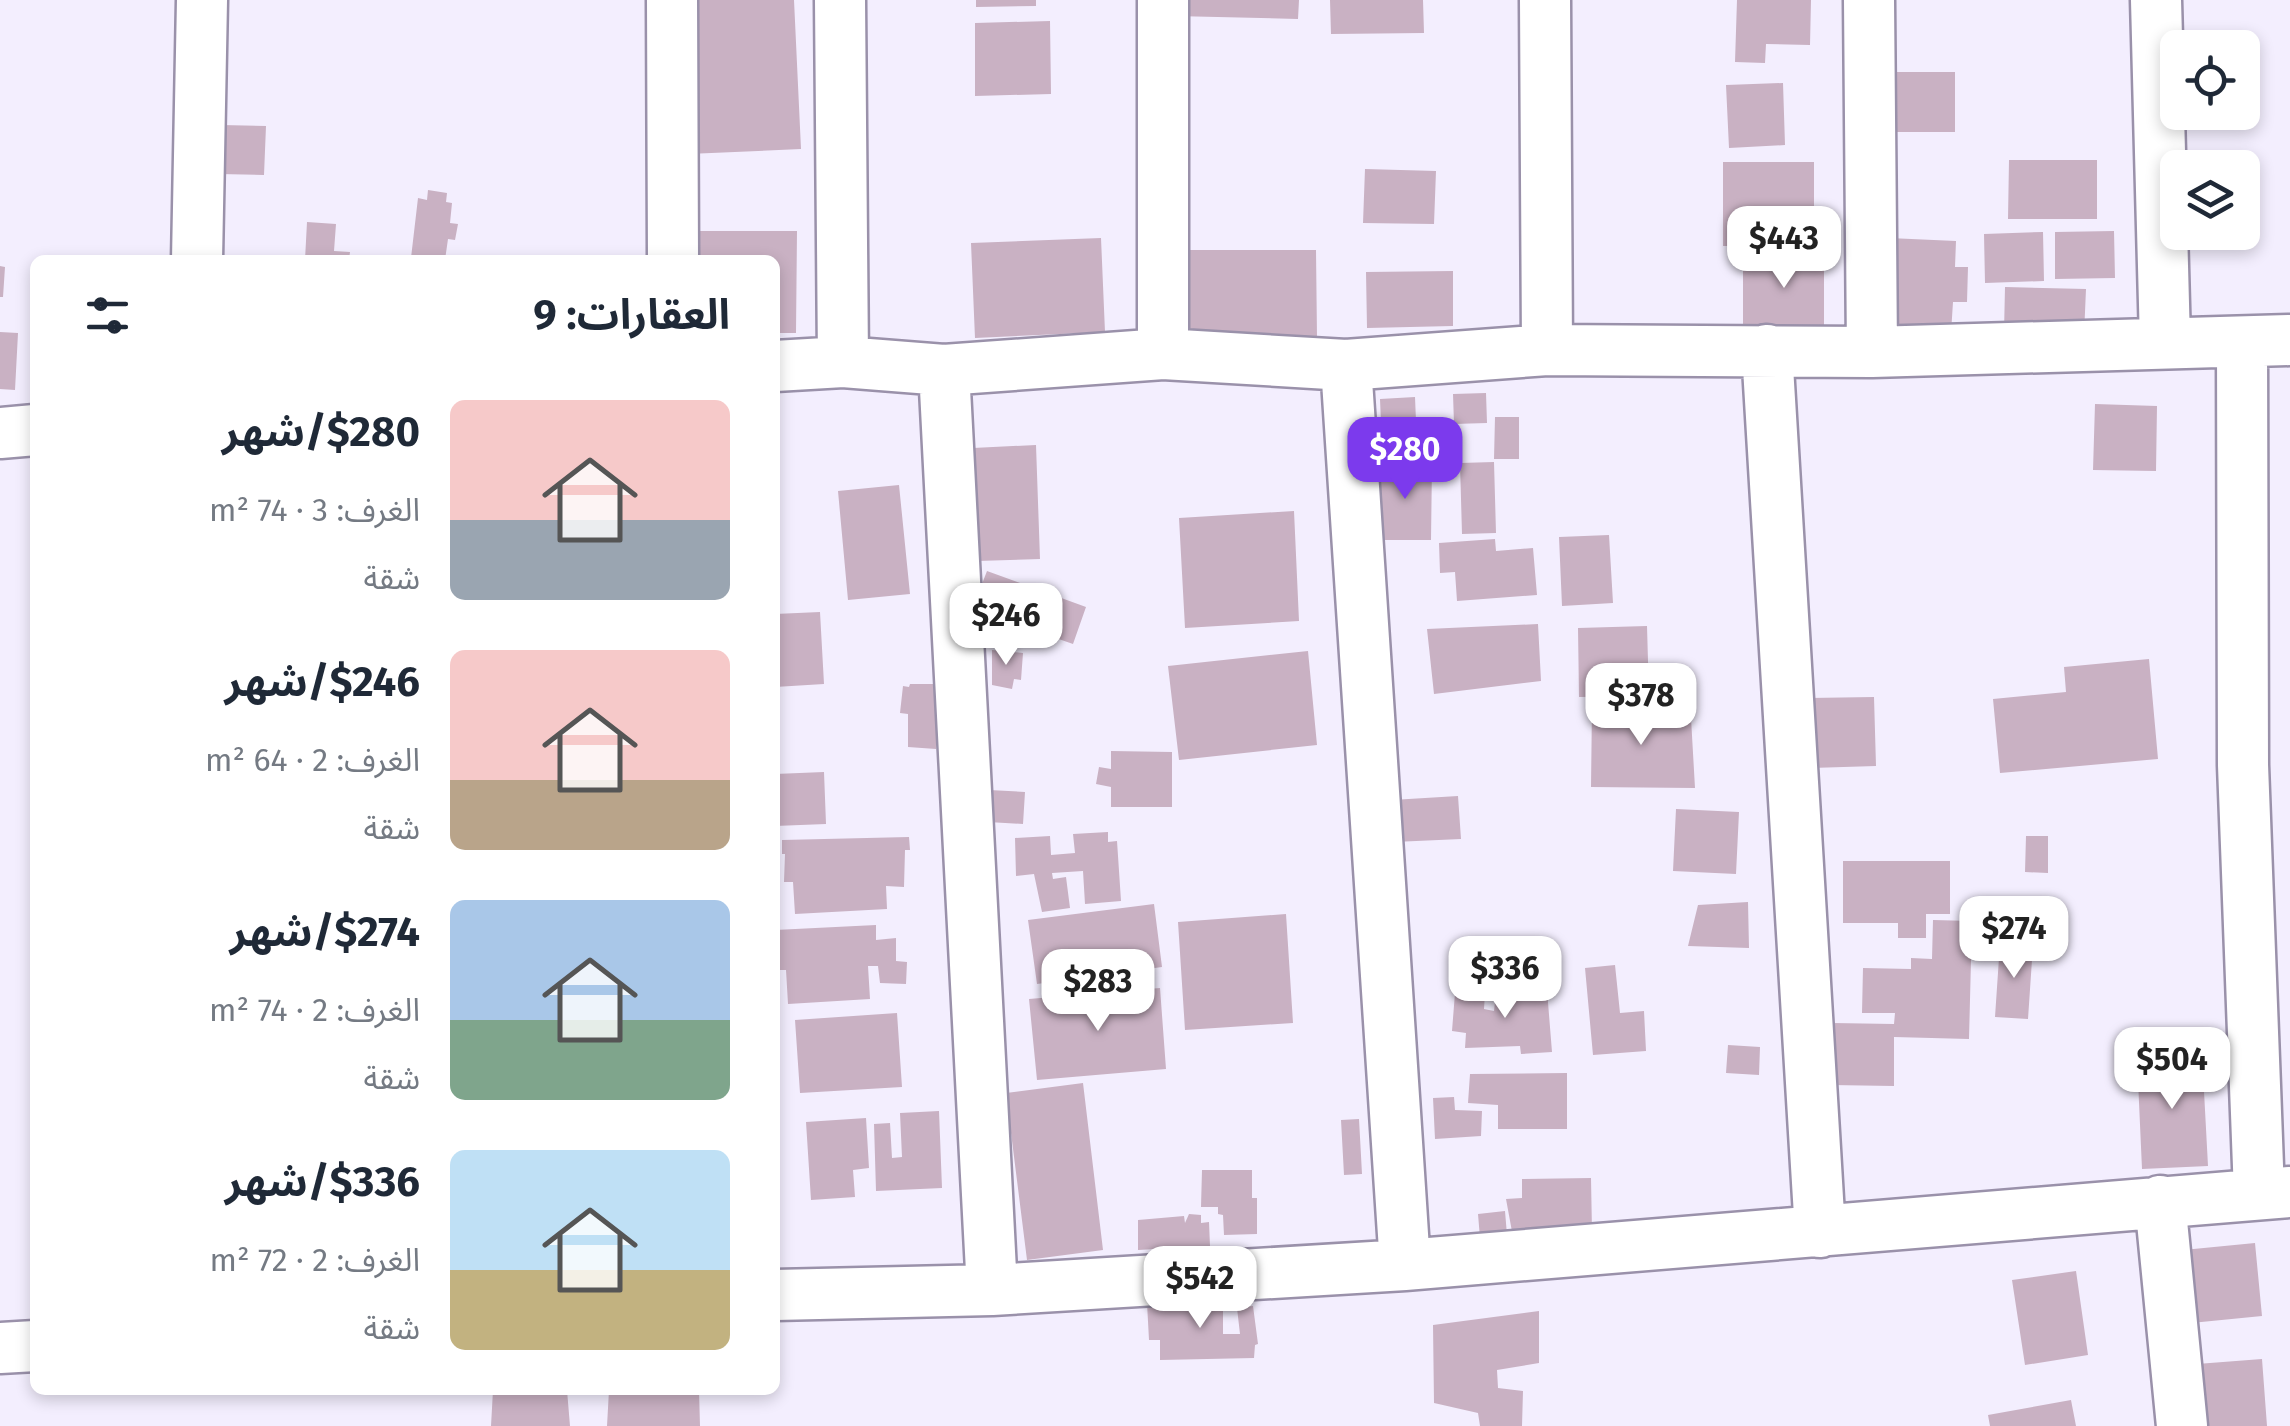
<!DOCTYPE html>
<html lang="ar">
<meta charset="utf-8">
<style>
:root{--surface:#fff;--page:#f2f2f3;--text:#1f2937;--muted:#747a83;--accent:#7c3aed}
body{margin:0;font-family:"Fira Sans","Noto Sans Arabic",sans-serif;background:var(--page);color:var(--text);direction:rtl;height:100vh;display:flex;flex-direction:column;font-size:38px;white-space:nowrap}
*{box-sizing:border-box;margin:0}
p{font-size:32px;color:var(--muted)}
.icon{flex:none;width:55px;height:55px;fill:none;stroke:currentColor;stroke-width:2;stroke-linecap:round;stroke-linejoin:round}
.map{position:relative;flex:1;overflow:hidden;direction:ltr}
.sheet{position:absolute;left:30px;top:255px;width:750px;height:1140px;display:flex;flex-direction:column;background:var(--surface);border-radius:15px;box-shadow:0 5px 15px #0003;direction:rtl}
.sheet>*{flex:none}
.tools{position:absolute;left:2160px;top:30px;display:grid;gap:20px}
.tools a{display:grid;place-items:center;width:100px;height:100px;border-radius:15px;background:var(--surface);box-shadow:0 5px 15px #0003;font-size:50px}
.price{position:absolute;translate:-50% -85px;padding:0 22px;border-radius:20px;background:#fff;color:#222;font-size:32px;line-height:65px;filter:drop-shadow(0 2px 5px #0008)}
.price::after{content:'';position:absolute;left:50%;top:60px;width:30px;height:22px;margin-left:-15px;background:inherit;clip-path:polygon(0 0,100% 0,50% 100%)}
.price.selected{background:var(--accent);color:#fff}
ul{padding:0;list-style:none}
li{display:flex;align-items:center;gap:30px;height:250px;padding:0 50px}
li span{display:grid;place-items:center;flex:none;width:280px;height:200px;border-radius:15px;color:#555}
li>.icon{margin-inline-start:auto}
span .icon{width:120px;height:120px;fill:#fffc;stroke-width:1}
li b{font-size:42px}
h2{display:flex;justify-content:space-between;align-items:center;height:120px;padding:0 50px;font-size:42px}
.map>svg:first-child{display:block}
.building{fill:#c9b1c3}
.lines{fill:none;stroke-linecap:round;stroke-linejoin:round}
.minor-casing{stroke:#9a91aa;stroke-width:55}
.minor{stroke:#fff;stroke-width:50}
</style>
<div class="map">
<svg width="2290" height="1426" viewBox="0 0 2290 1426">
<rect width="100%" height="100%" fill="#f3eefe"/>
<path class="building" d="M681,0H794L801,149L688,154Z
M976,0H1036V6L976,7Z
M1174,0H1299L1298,19L1174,16Z
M1330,0H1423L1424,33L1331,34Z
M1737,0H1811L1810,45L1766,44L1765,63L1735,62Z
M1050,21L1051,94L975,96V23Z
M1887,72H1955V132H1887Z
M1783,83L1785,145L1729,148L1726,85Z
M221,125L266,126L264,175L219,174Z
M2009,160H2097V219H2008Z
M1723,162H1814V227H1750L1751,246H1723Z
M1365,169L1436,171L1434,224L1363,223Z
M428,190L447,193L446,202L452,203L450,223L458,224L455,240L448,239L445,260L411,258L418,198L427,200Z
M307,222L336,224L334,251L350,252L349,260H305Z
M689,231H797L796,333H775V260H689Z
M2114,231L2115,278L2055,279V232Z
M2043,232L2044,281L1985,283L1984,234Z
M1101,238L1105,332L975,338L971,243Z
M1889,238L1956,241L1955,267H1968L1967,302H1953L1951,333L1884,329Z
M1178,250H1316L1317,337H1178Z
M1824,257V325H1743V258Z
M0,266L5,267L3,297H0Z
M1453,271V326L1367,328L1366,272Z
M2005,287L2086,289L2084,335L2004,332Z
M0,332L18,333L15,390L0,389Z
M1486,393L1487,423L1454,424L1453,394Z
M1415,397L1417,445L1382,446L1380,399Z
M2095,404L2157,406L2156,471L2093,470Z
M1495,417H1519V459H1494Z
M1036,445L1040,559L977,561L973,448Z
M1494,462L1496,533L1462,534L1460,463Z
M1379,464H1432L1431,540H1379Z
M899,485L910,594L848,600L838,491Z
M1294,511L1299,621L1185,628L1179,518Z
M1609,535L1613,603L1562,606L1559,537Z
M1495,539L1496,551L1533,548L1537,595L1457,601L1455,572L1440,573L1439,543Z
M987,571L1086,607L1073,644L1030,629L1022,647L965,628Z
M820,612L824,684L775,687V614Z
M1538,624L1541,681L1434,694L1427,629Z
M1647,626L1649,696L1579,697L1578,628Z
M992,650L1023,653L1021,680L1014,679L1012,689L992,685Z
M1308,651L1317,745L1179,760L1168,666Z
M2149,659L2158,759L2000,773L1993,699L2066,692L2064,667Z
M910,684H938L936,749L908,747V714L900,713L903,686L909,687Z
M1874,697L1876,766L1811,768L1809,698Z
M1668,703V720L1691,718L1695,788L1591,787L1592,706Z
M1111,751L1172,752V807H1111V787L1096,784L1099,767L1111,769Z
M824,772L826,824L775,826V774Z
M989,790L1025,792L1023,824L988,822Z
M1458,796L1461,839L1394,842L1392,800Z
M1676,809L1739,812L1736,874L1673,871Z
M1108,832V842L1117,841L1121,901L1085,904L1083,871L1052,873L1053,879L1066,877L1070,908L1042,912L1034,874L1016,876L1015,838L1050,836L1051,855L1075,853L1073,834Z
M2026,836H2048V873L2025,872Z
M909,837L910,850H905L904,887L886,886L887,909L795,914L793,882H784L785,854H782V840Z
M1843,861H1950V914H1926V938H1898V923H1843Z
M1748,902L1749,948L1688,946L1698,905Z
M1154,904L1162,967L1037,984L1028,920Z
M1286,914L1293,1023L1185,1030L1178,922Z
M1933,920L1972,921L1969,1039L1894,1037V1086L1831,1085L1832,1023L1894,1024L1895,1013H1862L1863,968L1911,969V958L1932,959Z
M876,925V940L896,938V961L907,962L906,984L880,983L878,966H868L870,999L788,1004L786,970H775V930Z
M2000,943L2033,945L2028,1019L1995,1017Z
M1615,965L1620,1013L1644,1011L1646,1051L1593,1055L1585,968Z
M1160,988L1166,1069L1037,1080L1029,999Z
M1547,990L1552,1052L1521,1054L1520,1046L1465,1048L1466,1033L1452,1031L1455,993H1485L1484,1009L1494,1011L1496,993Z
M897,1013L902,1087L800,1093L795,1020Z
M1728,1045L1760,1047L1759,1075L1726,1073Z
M2202,1054L2208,1166L2142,1169L2137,1058Z
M1567,1073V1129H1498V1105L1468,1103L1470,1074Z
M1083,1083L1103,1250L1027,1260L1006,1093Z
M1454,1097L1455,1110L1482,1111L1481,1136L1435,1139L1433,1098Z
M939,1111L942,1188L876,1191L874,1124L890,1123L892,1158L902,1157L900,1113Z
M866,1118L869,1168L853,1170L855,1197L811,1200L806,1122Z
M1359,1119L1362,1174L1344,1175L1341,1120Z
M1202,1170H1252V1198H1257V1234L1224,1235L1223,1215L1218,1214V1207H1201Z
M1591,1178L1592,1232L1513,1237L1506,1199L1522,1198V1179Z
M1505,1211L1507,1235L1480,1238L1478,1214Z
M1189,1214L1201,1215V1223L1209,1222L1210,1246L1138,1250V1220L1184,1216L1185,1223Z
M2255,1243L2262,1316L2181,1324L2173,1251Z
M2076,1271L2088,1355L2025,1365L2012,1280Z
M1223,1301V1334H1240L1237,1308L1253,1306L1258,1344L1255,1345L1254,1358L1160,1360V1340H1149L1147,1303Z
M1539,1311V1363L1497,1370L1498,1388L1523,1391L1522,1426H1480L1478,1413L1434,1403L1433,1325Z
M2262,1359L2267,1426H2202L2197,1364Z
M493,1390H567L570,1426H491Z
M609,1390H699L700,1426H607Z
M2071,1400L2076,1426H1990L1988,1415Z"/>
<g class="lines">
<defs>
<path id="minor" d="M672,0L673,260
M840,0L843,362
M1545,0L1547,350
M1869,0L1872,352
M2156,0L2165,342
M197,260L202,0
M2242,343L2243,765L2259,1193
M1767,350L1820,1232
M1163,354V0
M1346,365L1405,1265
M775,366L843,362L944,370L1163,354L1346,365L1547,350L1872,352L2290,340
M944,370L992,1290
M0,433L35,430
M2160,1201L2182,1426
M775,1295L992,1290L1405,1265L2290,1192
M0,1348L35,1346"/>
</defs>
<use href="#minor" class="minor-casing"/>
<use href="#minor" class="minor"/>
</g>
</svg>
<div class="tools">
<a><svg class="icon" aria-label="locate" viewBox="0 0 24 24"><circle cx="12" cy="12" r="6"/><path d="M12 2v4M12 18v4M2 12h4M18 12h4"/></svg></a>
<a><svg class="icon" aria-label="layers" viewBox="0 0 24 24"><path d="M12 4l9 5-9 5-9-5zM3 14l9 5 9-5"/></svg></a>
</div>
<b class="price" style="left:1784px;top:291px">$443</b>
<b class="price selected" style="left:1405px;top:502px">$280</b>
<b class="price" style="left:1006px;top:668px">$246</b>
<b class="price" style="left:1641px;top:748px">$378</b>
<b class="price" style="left:2014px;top:981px">$274</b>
<b class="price" style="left:1505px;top:1021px">$336</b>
<b class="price" style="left:1098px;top:1034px">$283</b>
<b class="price" style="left:2172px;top:1112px">$504</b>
<b class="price" style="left:1200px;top:1331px">$542</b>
<section class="sheet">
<h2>العقارات: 9<svg class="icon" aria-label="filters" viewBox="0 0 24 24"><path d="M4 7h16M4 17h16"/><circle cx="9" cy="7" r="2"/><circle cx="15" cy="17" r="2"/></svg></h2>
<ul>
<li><span style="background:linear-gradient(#f6c9c9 60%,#9aa5b1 0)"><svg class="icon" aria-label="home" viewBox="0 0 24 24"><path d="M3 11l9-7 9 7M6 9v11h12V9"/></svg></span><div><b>$280/شهر</b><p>الغرف: 3 · 74 m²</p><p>شقة</p></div></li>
<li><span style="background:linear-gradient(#f6c9c9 65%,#b9a48a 0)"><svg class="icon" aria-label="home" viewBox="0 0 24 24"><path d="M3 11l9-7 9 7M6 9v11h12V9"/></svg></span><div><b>$246/شهر</b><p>الغرف: 2 · 64 m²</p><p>شقة</p></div></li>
<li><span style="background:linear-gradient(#a9c7e8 60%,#7fa58c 0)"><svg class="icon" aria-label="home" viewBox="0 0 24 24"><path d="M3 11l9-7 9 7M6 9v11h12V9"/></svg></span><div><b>$274/شهر</b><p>الغرف: 2 · 74 m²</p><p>شقة</p></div></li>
<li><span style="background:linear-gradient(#bfe0f5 60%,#c2b280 0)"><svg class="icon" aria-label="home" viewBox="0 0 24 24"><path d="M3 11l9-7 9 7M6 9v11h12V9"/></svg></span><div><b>$336/شهر</b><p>الغرف: 2 · 72 m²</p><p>شقة</p></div></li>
</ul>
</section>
</div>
